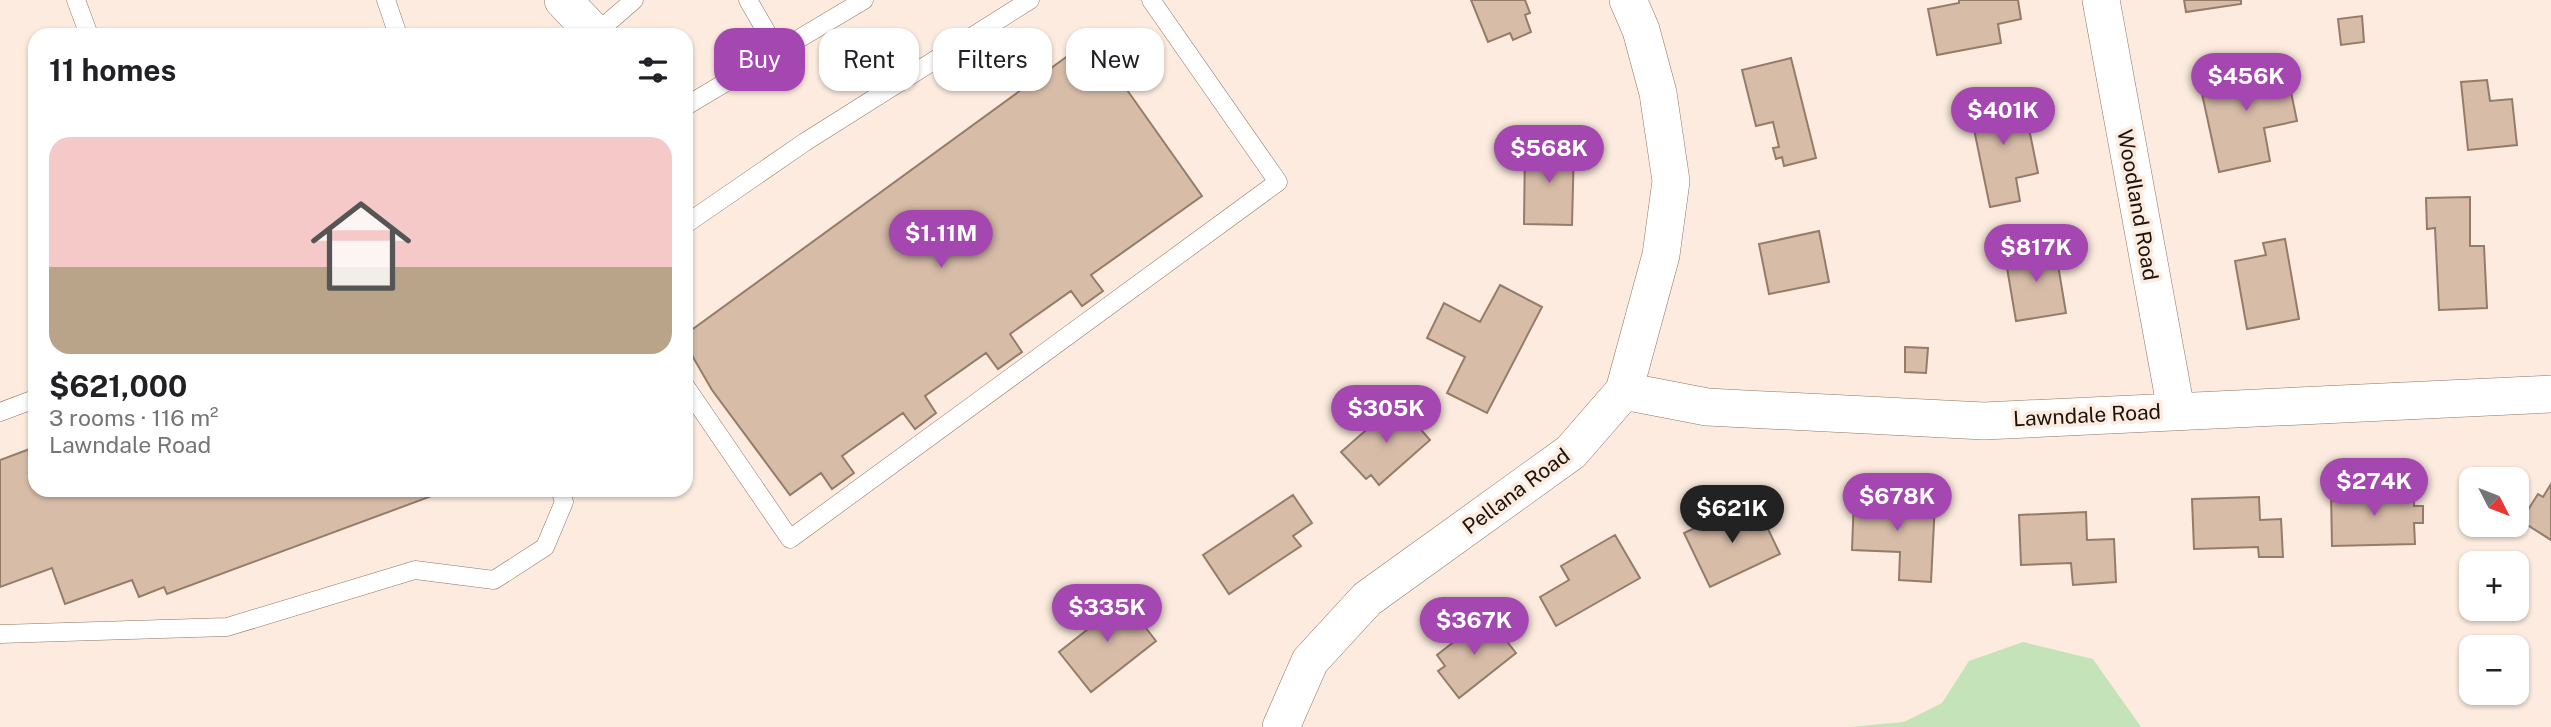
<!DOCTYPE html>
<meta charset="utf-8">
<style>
:root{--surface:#fff;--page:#f6f6f6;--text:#202124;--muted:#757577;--line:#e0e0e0;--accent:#a447b1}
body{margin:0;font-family:"Public Sans",sans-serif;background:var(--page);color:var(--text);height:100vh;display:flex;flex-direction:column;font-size:26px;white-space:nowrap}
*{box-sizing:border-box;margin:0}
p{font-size:23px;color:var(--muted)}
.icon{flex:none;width:38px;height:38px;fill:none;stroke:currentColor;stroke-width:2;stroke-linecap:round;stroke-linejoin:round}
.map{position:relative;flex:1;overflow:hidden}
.panel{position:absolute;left:28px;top:28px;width:665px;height:469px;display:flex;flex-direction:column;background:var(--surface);border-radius:21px;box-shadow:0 2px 5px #0004}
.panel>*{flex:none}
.hud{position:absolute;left:714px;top:28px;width:665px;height:63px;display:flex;gap:14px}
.needle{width:46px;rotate:132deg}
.controls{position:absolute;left:2459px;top:467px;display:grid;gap:14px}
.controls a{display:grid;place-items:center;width:70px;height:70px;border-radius:14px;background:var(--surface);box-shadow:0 2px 5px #0004;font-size:35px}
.price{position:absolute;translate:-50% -60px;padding:0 16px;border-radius:24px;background:var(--accent);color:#fff;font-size:23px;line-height:46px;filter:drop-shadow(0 2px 4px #0008)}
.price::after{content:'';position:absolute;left:50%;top:42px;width:21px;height:16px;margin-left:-10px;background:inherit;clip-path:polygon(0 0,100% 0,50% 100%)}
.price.on{background:#222;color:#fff}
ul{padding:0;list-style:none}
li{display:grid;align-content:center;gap:14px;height:371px;padding:0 21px}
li+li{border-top:2px solid var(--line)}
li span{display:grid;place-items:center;height:217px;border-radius:21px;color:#555}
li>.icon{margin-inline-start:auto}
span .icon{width:126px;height:126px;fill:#fffc;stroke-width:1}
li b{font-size:30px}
h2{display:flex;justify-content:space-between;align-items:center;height:84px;padding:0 21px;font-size:30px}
.tag{padding:0 24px;border-radius:21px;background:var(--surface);box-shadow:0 2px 5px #0004;font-size:24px;line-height:63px}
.tag.on{background:var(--accent);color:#fff}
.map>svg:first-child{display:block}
.green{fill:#c5e3b9}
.building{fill:#d7bca8;stroke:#957c69;stroke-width:2}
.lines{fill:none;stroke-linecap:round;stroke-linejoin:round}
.lane-casing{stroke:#907664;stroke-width:19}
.street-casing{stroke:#907664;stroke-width:38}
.lane{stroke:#fff;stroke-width:18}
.street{stroke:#fff;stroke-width:37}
.labels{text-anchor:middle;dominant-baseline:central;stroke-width:7;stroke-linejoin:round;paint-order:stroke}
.street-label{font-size:21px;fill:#1c120b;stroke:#fcebde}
</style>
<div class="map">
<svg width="2551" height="727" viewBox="0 0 2551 727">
<rect width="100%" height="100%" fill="#fcebde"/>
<path class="green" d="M2023,642L2093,659L2141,727H1849L1904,722L1942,703L1969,661Z"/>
<path class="building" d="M1471,0H1525L1530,13L1525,15L1531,32L1513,40L1510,33L1488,42Z
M1959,0H2018L2021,19L1998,24L2001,43L1937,55L1928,9L1959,3Z
M2184,0H2241V4L2186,12Z
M2362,16L2364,42L2341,45L2338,19Z
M1091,39L1202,196L1091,275L1103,291L1082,306L1071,291L1010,334L1022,352L998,369L986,353L925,396L936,413L915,429L903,413L842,456L854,473L832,489L821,473L790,495L712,390L686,345V334Z
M1791,58L1816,158L1784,166L1782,157L1776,159L1773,148L1779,147L1773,122L1756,126L1742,70Z
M2285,63L2297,121L2264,128L2270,161L2219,172L2199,80Z
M2487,80L2490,101L2512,99L2517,145L2468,150L2461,82Z
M2022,94L2038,173L2016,178L2020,201L1990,207L1969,105Z
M1525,146L1574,147L1572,225L1524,224Z
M2470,197V246H2484L2487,308L2439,310L2435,228L2427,229L2426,198Z
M1819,231L1829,282L1769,294L1759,244Z
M2285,239L2299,319L2247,329L2235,261L2266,255L2263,243Z
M2055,247L2066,313L2016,321L2005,256Z
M1500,285L1542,307L1487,413L1447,393L1465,357L1427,338L1444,303L1480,322Z
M1905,347L1928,348L1926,373L1905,372Z
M1397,403L1430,440L1379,485L1371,475L1366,479L1341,452Z
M35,447V490H435L437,494L167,594L164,587L139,597L132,580L65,604L52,568L0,587V460Z
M2551,484V540L2521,521L2538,494L2543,497Z
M2414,490V506H2423V523H2414L2415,544L2332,546L2331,492Z
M1293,495L1312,523L1293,536L1301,546L1229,594L1203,555Z
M2259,497L2260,520L2281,519L2283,557H2259L2258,547L2194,549L2192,499Z
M1854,498L1935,502L1931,582L1899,580L1900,552L1852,550Z
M1757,506L1780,554L1710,587L1684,533L1721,516L1723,522Z
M2086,512L2087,540L2114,539L2116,582L2073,585L2071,563L2021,565L2019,515Z
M1615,535L1640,578L1556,626L1540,597L1569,580L1561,566Z
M1124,600L1156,641L1091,692L1059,652L1088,629L1080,619L1100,602L1108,612Z
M1487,616L1516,653L1459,698L1438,671L1445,666L1437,655Z"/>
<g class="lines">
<defs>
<path id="lane" d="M76,0L89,35
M386,0L398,35
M748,0L778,52
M595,34L634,0
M686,106L864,0
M686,224L805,142L1030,0
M686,387L790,539L1278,182L1151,0
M0,412L35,399
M0,634L227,627L415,570L494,580L545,547L564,502L560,490"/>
<path id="street" d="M563,0L596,35
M2101,0L2176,410
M1624,391L1707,407L1984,421L2551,394
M1281,727L1310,661L1367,599L1571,452L1624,391L1661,255L1671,181L1658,93L1641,30L1628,0"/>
</defs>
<use href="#lane" class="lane-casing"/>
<use href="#street" class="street-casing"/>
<use href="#lane" class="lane"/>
<use href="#street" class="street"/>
</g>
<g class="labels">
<g class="street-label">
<text transform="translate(2138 205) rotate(80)">Woodland Road</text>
<text transform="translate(2087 415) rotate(-3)">Lawndale Road</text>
<text transform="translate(1516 491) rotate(-37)">Pellana Road</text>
</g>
</g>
</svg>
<div class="controls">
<a><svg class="needle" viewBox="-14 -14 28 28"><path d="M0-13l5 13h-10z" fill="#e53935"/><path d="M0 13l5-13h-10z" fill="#757577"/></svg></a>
<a>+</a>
<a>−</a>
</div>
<b class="price" style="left:2246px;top:113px">$456K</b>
<b class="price" style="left:2003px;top:147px">$401K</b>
<b class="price" style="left:1549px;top:185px">$568K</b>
<b class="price" style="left:941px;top:270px">$1.11M</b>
<b class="price" style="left:2036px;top:284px">$817K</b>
<b class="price" style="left:1386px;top:445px">$305K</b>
<b class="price" style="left:2374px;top:518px">$274K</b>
<b class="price" style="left:1897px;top:533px">$678K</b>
<b class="price on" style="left:1732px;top:545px">$621K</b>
<b class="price" style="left:1107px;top:644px">$335K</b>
<b class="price" style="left:1474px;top:657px">$367K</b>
<div class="hud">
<a class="tag on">Buy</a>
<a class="tag">Rent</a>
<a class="tag">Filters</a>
<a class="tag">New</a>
</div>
<section class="panel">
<h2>11 homes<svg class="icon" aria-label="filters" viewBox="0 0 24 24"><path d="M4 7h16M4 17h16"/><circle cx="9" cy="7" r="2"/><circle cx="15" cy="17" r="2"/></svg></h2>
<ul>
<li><span style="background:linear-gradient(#f6c9c9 60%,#b9a48a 0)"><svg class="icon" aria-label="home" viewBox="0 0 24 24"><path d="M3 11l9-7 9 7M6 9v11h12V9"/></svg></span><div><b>$621,000</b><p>3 rooms · 116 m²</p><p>Lawndale Road</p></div></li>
</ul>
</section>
</div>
